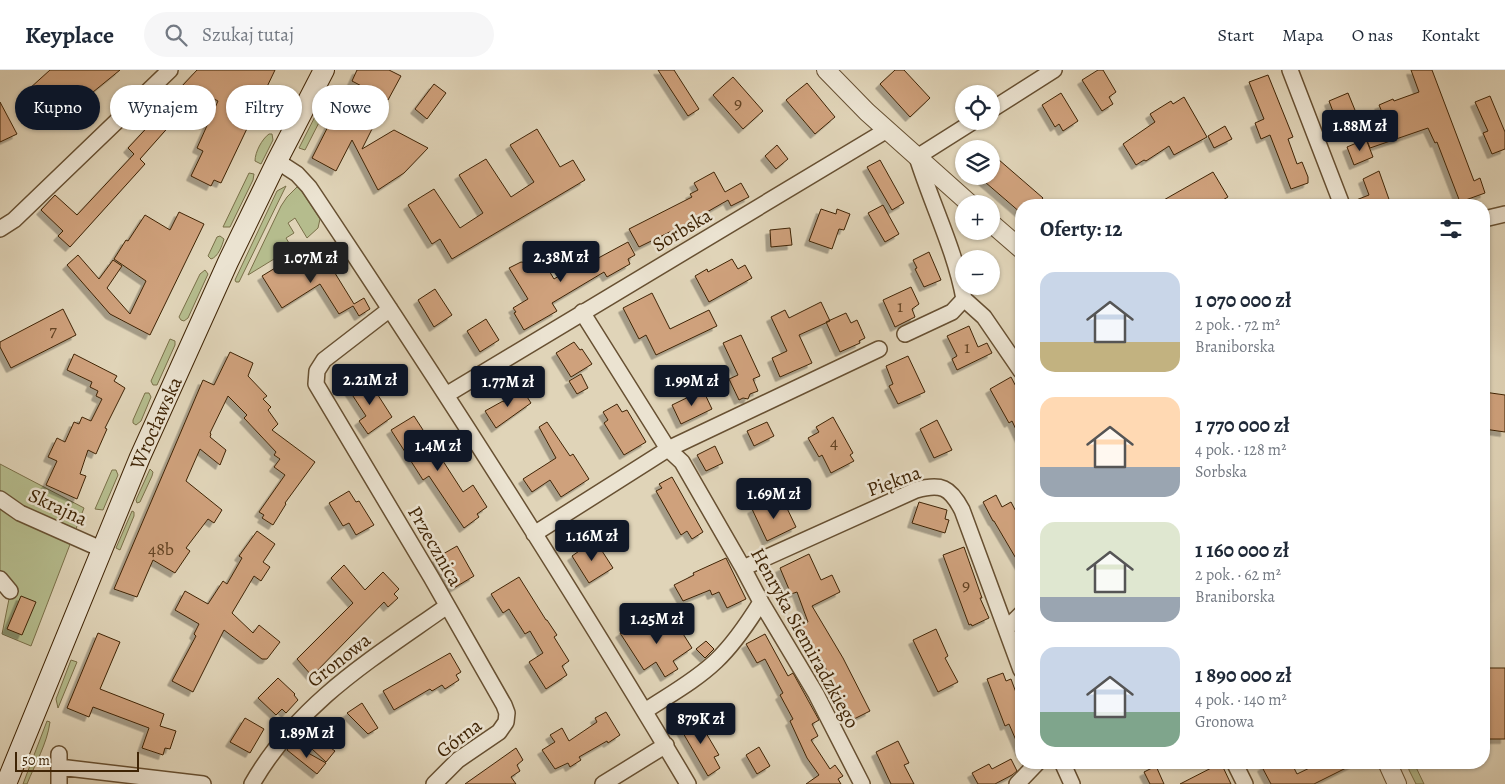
<!DOCTYPE html>
<html lang="pl">
<meta charset="utf-8">
<style>
:root{--surface:#fff;--page:#f6f6f7;--text:#1f2937;--muted:#747a83;--line:#e0e1e3;--accent:#111827}
body{margin:0;font-family:Alegreya,serif;background:var(--page);color:var(--text);height:100vh;display:flex;flex-direction:column;font-size:19px;white-space:nowrap}
*{box-sizing:border-box;margin:0}
p{font-size:16px;color:var(--muted)}
.icon{flex:none;width:28px;height:28px;fill:none;stroke:currentColor;stroke-width:2;stroke-linecap:round;stroke-linejoin:round}
.map{position:relative;flex:1;overflow:hidden}
.details{position:absolute;left:1015px;top:129px;width:475px;height:570px;display:flex;flex-direction:column;background:var(--surface);border-radius:20px;box-shadow:0 1px 4px #0004}
.details>*{flex:none}
.top-card{position:absolute;left:15px;top:15px;width:475px;height:45px;display:flex;gap:10px}
.buttons{position:absolute;left:955px;top:15px;display:grid;gap:10px}
.buttons a{display:grid;place-items:center;width:45px;height:45px;border-radius:50%;background:var(--surface);box-shadow:0 1px 4px #0004;font-size:25px}
.scale{position:absolute;left:15px;bottom:12px;width:124px;box-sizing:border-box;padding-left:5px;border:2px solid #3f2405;border-top:0;font-size:14px;line-height:18px;white-space:nowrap;color:#3f2405;-webkit-text-stroke:4px #ebe3d1;paint-order:stroke}
.price{position:absolute;translate:-50% -42px;padding:0 11px;border-radius:5px;background:var(--accent);color:#fff;font-size:16px;line-height:32px;filter:drop-shadow(0 1px 2px #0008)}
.price::after{content:'';position:absolute;left:50%;top:30px;width:15px;height:11px;margin-left:-8px;background:inherit;clip-path:polygon(0 0,100% 0,50% 100%)}
.price.on{background:#222;color:#fff}
ul{padding:0;list-style:none}
li{display:flex;align-items:center;gap:15px;height:125px;padding:0 25px}
li span{display:grid;place-items:center;flex:none;width:140px;height:100px;border-radius:15px;color:#555}
li>.icon{margin-inline-start:auto}
span .icon{width:60px;height:60px;fill:#fffc;stroke-width:1}
li b{font-size:21px}
h2{display:flex;justify-content:space-between;align-items:center;height:60px;padding:0 25px;font-size:21px}
.pill{padding:0 18px;border-radius:22px;background:var(--surface);box-shadow:0 1px 4px #0004;font-size:18px;line-height:45px}
.pill.on{background:var(--accent);color:#fff}
header{display:flex;align-items:center;gap:30px;box-sizing:border-box;height:70px;padding:0 25px;background:var(--surface);border-bottom:1px solid var(--line)}
header strong{font-size:24px}
nav{display:flex;gap:28px;margin-inline-start:auto;font-size:18px}
.search{width:350px;height:45px;background:var(--page);display:flex;align-items:center;gap:12px;box-sizing:border-box;padding:0 18px;border-radius:28px;color:var(--muted);font-size:19px}
.map>svg:first-child{display:block}
.green{fill:#b5bc8d;stroke:#7a7049}
.building{fill:#cfa17c;stroke:#3f2405;filter:url(#shadow)}
.lines{fill:none;stroke-linecap:round;stroke-linejoin:round}
.minor-casing{stroke:#675032;stroke-width:18}
.tertiary-casing{stroke:#675032;stroke-width:20}
.secondary-casing{stroke:#3f2405;stroke-width:22}
.minor{stroke:#ebe3d1;stroke-width:15}
.tertiary{stroke:#ebe3d1;stroke-width:18}
.secondary{stroke:#ebe3d1;stroke-width:20}
.labels{text-anchor:middle;dominant-baseline:central;stroke-width:5;stroke-linejoin:round;paint-order:stroke}
.number-label{font-size:18px;fill:#634323}
.street-label{font-size:20px;fill:#3f2405;stroke:#ebe3d1}
</style>
<header>
<strong>Keyplace</strong>
<div class="search"><svg class="icon" aria-label="search" viewBox="0 0 24 24"><circle cx="10" cy="10" r="6"/><path d="M15 15l6 6"/></svg>Szukaj tutaj</div>
<nav><a>Start</a><a>Mapa</a><a>O nas</a><a>Kontakt</a></nav>
</header>
<div class="map">
<svg width="1505" height="714" viewBox="0 0 1505 714">
<defs>
<filter id="shadow"><feDropShadow dx="-4.5" dy="4.5" stdDeviation="0" flood-color="#0004"/></filter>
</defs>
<rect width="100%" height="100%" fill="#e0d4b8"/>
<filter id="stains"><feTurbulence type="fractalNoise" baseFrequency=".004" numOctaves="4"/><feColorMatrix values="0 0 0 0 .2 0 0 0 0 .09 0 0 0 0 .02 0 0 0 .5 -.17"/></filter>
<radialGradient id="worn" r=".72"><stop offset=".6" stop-color="#630" stop-opacity="0"/><stop offset="1" stop-color="#630" stop-opacity=".3"/></radialGradient>
<path class="green" d="M327,23L333,25L305,80L299,78Z
M286,28L293,29L282,52H278L275,50Z
M269,64H272L273,70L261,94L255,91C255,82 262,69 269,64Z
M249,103L254,104L253,110L230,157H223Z
M286,116L239,212H236L235,210L277,121Z
M297,117L300,119L320,149L318,158L307,168L295,148L288,153L294,163L286,168L292,178L248,205L281,136L287,127Z
M220,166L224,169C222,176 218,187 211,189L208,186L217,167Z
M205,200L208,204L188,248L184,251L181,250L179,247L200,204Z
M170,269L175,271V275L157,315H153L151,311Z
M145,323H149L151,327L141,351L136,355L133,353V350Z
M0,394L84,438L31,576L2,564L10,524L0,512Z
M150,399L153,402L152,406L140,432L137,433L136,430Z
M112,400H116L118,405L103,440L95,439Z
M132,441L134,442V446L120,480L116,478Z
M71,590L77,592L58,638L56,629Z
M47,651L50,652C47,674 35,694 27,714H23Z
M1408,693H1414L1424,714H1416L1409,700Z"/>
<path class="building" d="M50,0H120L71,40L64,31L60,35L47,19L38,28L29,19Z
M197,0H275L221,113L214,110L211,116L191,106L203,81L197,78L218,31L199,21L178,43L180,44L140,89L145,94L70,177L58,166L63,161L41,140L55,125L77,145L134,84L128,78L169,34L167,32Z
M357,0H389L401,6L388,30L352,11Z
M658,0H674L699,39L688,46Z
M895,0H904L930,28L910,47L880,14Z
M1098,0H1103L1116,22L1109,27L1113,34L1102,41L1082,10Z
M1411,0H1432L1474,111L1480,108L1485,123L1460,132L1437,72L1435,73L1428,58L1370,78L1365,65L1388,56L1379,35L1393,29L1394,31L1419,22Z
M1268,5L1293,67L1288,69L1297,94L1302,92L1308,107V113L1291,119L1270,65L1261,69L1255,53L1264,49L1249,12Z
M733,7L763,41L743,59L713,25Z
M807,13L835,47L815,64L786,30Z
M434,14L446,23L427,49L415,39Z
M1061,23L1078,51L1063,61L1059,54L1055,57L1042,35Z
M1348,23L1357,45L1337,52L1329,31Z
M1490,26L1505,62V79L1492,84L1483,63L1488,61L1475,32Z
M1184,27L1207,67L1174,85L1169,76L1146,91L1144,90L1136,95L1123,74L1155,52L1150,44L1171,31L1173,34Z
M0,32L17,64L0,72Z
M340,33L376,51L362,79L394,60L428,78L404,103L378,120L352,70L336,101L312,88Z
M1225,56L1232,69L1214,78L1208,66Z
M537,59L560,97L573,90L585,110L452,189L440,169L432,174L408,135L434,119L460,158L483,143L459,105L486,89L511,127L534,112L510,75Z
M1366,69L1373,87L1354,95L1347,77Z
M777,75L788,89L776,99L765,86Z
M991,83L1043,128L1037,135H1021V143L978,106H991Z
M880,90L904,133L892,140L867,97Z
M1379,101L1391,135H1351V132L1369,125L1363,109Z
M714,102L725,122L741,113L749,127L731,136L728,130L686,154L639,177L629,159L692,127L690,124L698,120L694,113Z
M1213,102L1228,127L1214,135H1155Z
M883,135L899,164L885,172L868,143Z
M821,139L836,144L837,139L850,144L844,160L839,159L832,179L809,171Z
M179,142L204,154L150,265L110,244L67,195L78,185L99,209L113,190L122,196L107,218L130,244L146,211L114,189L126,170L128,171L145,145L170,160Z
M790,158L792,175L771,177L770,160Z
M628,172L635,185L628,189L630,194L607,207L604,202L552,233L557,241L524,260L514,243L516,242L513,238L528,229L509,198L521,192L528,193L531,202L545,194L554,209L587,189L589,193Z
M322,182L354,234L364,228L370,239L359,246L353,236L339,244L320,214L282,238L262,206L285,192L291,202Z
M929,182L941,210L924,217L915,199L917,198L913,190Z
M732,189L738,199L745,195L752,208L709,232L695,206L707,199L708,202Z
M911,217L919,234L912,239L915,247L895,257L883,230Z
M435,219L452,245L434,257L418,230Z
M652,223L670,259L709,240L717,256L656,285L646,265L639,269L623,238Z
M821,232L830,251L799,265L812,293L780,307L772,288L787,281L771,247L785,240L789,248Z
M63,239L76,265L11,298L0,277V272Z
M846,243L851,253L857,250L865,268L859,271L860,273L840,282L826,252Z
M486,249L499,270L480,282L467,261Z
M969,256L978,277L987,273L992,283L957,300L952,289L957,286L947,266Z
M741,265L760,306L753,309L758,321L750,324L748,329L743,328L739,330L729,309L738,305L723,273Z
M574,272L580,280L582,279L592,294L571,307L556,283Z
M230,282L253,293L248,306L267,326L263,329L271,337L268,340L278,354L272,360L315,392L285,433L286,434L273,455L262,448L264,445L259,442L285,405L274,397L280,389L274,385L276,382L244,348L247,345L228,326L210,363L211,364L210,367L226,380L220,395L200,379L186,411L222,440L214,453L208,449L186,478L190,481L175,503L153,490L137,527L114,519L203,310L214,315Z
M74,284L117,306L114,311L125,318L105,358L107,359L96,384L88,380L80,404L86,406L77,429L46,415L57,391L48,387L57,368L65,372L74,352L79,354L82,347L91,351L102,329L96,326L98,321L90,317L92,312L67,300Z
M908,286L925,322L898,334L889,316L893,314L886,296Z
M581,304L588,318L577,324L569,311Z
M1011,307L1021,326V370L1012,351L1009,353L990,319Z
M367,308L392,347L368,364L359,351L366,346L349,320Z
M522,319L531,333L496,358L485,341L503,331V332Z
M703,320L712,339L681,354L672,335Z
M1484,322L1505,325V362L1484,359Z
M617,334L622,342L627,340L646,372L624,385L604,353L608,350L603,342Z
M414,346L463,422L473,415L487,437L477,444L479,447L464,458L429,406L423,410L391,360Z
M833,347L853,383L850,385L854,391L831,403L822,385L819,387L808,368L819,362L816,357Z
M937,350L952,380L934,388L920,359Z
M547,352L570,386L573,384L589,409L561,427L550,410L532,422L523,409L556,388L539,357Z
M767,352L774,366L754,376L747,361Z
M715,376L723,393L706,401L697,385Z
M672,407L703,462L692,469L687,461L681,465L656,421L662,418L659,414Z
M349,421L356,432L359,431L374,455L356,465L349,453L343,456L329,433Z
M996,425L1002,437L1011,432L1021,451V497L994,451H993L983,432Z
M767,432L769,438L784,432L796,457L767,471L752,439Z
M919,432L947,440L945,449L949,450L945,463L912,453Z
M257,461L275,474L263,492L270,497L261,511L254,506L232,543L253,563L259,555L280,572L267,589H262L224,560L193,622L172,611L196,566L194,564L199,554L175,540L185,521L208,534L223,511L227,514L242,488L239,486Z
M595,470L613,498L589,513L572,486Z
M457,476L474,506L454,518L436,488Z
M964,477L982,528H980L989,548L972,556L971,554L969,555L943,485Z
M809,484L821,510L832,505L840,522L812,536L843,588L870,641L852,650L825,597L800,557L808,552L797,522L791,524L780,498Z
M726,488L746,529L727,538L719,522L712,525L710,520L683,531L674,515L694,505L693,503Z
M344,495L365,520L383,502L399,519L394,524L398,528L388,537L384,532L312,606L297,589L353,533L331,508Z
M519,507L546,550H547L557,565L554,567L569,591L562,596L567,605L546,619L529,592L543,583L530,561L525,564L509,539L503,543L491,524Z
M21,526L36,532L22,565L7,559Z
M642,548L651,562L673,548L692,578L673,591L678,599L665,607L656,592L644,600L620,563Z
M936,559L948,586L945,588L958,612L938,622L913,570Z
M98,563L120,572L100,619L164,644L160,656L176,661L170,679L165,678L163,685L142,678L149,658L93,637L89,647L67,638Z
M765,564L788,606L793,603L819,650L812,654L818,666L811,670L830,699L835,695L843,706L838,709L841,714H806L819,705L807,688L790,651L793,649L780,625L783,623L765,589L757,593L746,574Z
M706,571L714,579L705,588L696,579Z
M450,583L461,602L456,605L459,610L445,619L442,615L432,621L430,619L394,640L383,621Z
M1484,598H1505V669H1484Z
M1003,603L1006,611L1011,609L1021,636V682L1009,654L1005,656L987,609Z
M278,608L295,624L294,625L298,630L286,643L282,639L276,645L258,628Z
M362,633L378,658L368,664L347,643Z
M606,642L620,665L608,673L607,671L579,687L581,690L570,697L568,693L555,699L542,680L555,672L550,665L562,658L569,671L597,652L595,648Z
M696,646L719,685L714,687L720,698L708,706L679,656Z
M245,648L264,659L250,683L230,672Z
M305,659L335,681L326,692L298,666Z
M898,671L909,693L904,695L914,714H891L876,682Z
M292,674L326,693L317,704L287,680Z
M759,677L770,696L757,704L746,685Z
M516,678L523,690L517,695L520,701L511,707L516,714H465Z
M1011,689L1017,701L1012,705L995,714H978L972,703L989,694L992,699Z
M1270,692H1280L1282,698L1292,694L1297,704L1322,692H1358L1314,714H1271L1262,697Z
M1221,693L1231,714H1180Z
M1156,696L1164,714H1150L1144,702Z"/>
<g class="lines">
<defs>
<path id="minor" d="M1290,0L1342,135
M991,40L1054,0
M277,91L297,104L309,117C440,313 568,512 688,714
M1484,149L1505,144
M0,159L14,150L170,0
M964,229C955,180 932,135 917,87L974,51
M964,229L984,247L1021,301
M390,239L324,290L317,301L316,314L431,507L504,635L507,643L506,652L499,662L458,690L434,714
M582,242L668,379L682,392L743,498L761,532L816,624L862,714
M905,264L952,242L964,229
M446,325L887,60
M0,429L20,443L101,479
M534,464L668,379L879,279
M743,498L916,420C941,413 950,417 962,440L1021,600
M0,509L10,521
M1006,559L1021,544
M645,641C669,625 695,611 716,591C734,574 748,553 761,532
M1062,692L1072,714
M1234,692L1245,714
M59,697L203,714
M59,714V684
M252,714C299,632 372,589 447,536
M603,714L666,675
M1017,714L1038,692"/>
<path id="tertiary" d="M826,0L867,42L970,134
M991,153L1021,179
M1387,692L1397,714"/>
<g id="secondary">
<path id="s1" d="M6,714L140,387L228,192L277,91L324,0"/>
</g>
</defs>
<use href="#minor" class="minor-casing"/>
<use href="#tertiary" class="tertiary-casing"/>
<use href="#secondary" class="secondary-casing"/>
<use href="#minor" class="minor"/>
<use href="#tertiary" class="tertiary"/>
<use href="#secondary" class="secondary"/>
</g>
<g class="labels">
<g class="number-label">
<text x="738" y="33">9</text>
<text x="900" y="236">1</text>
<text x="53" y="260">7</text>
<text x="967" y="277">1</text>
<text x="834" y="372">4</text>
<text x="161" y="479">48b</text>
<text x="966" y="515">9</text>
</g>
<g class="street-label">
<text transform="translate(682 160) rotate(-31)">Sorbska</text>
<text stroke="none"><textPath href="#s1" startOffset="391">Wrocławska</textPath></text>
<text transform="translate(894 411) rotate(-20)">Piękna</text>
<text transform="translate(58 437) rotate(25)">Skrajna</text>
<text transform="translate(435 476) rotate(60)">Przecznica</text>
<text transform="translate(805 568) rotate(61)">Henryka Siemiradzkiego</text>
<text transform="translate(339 590) rotate(-38)">Gronowa</text>
<text transform="translate(459 668) rotate(-37)">Górna</text>
</g>
</g>
<rect width="100%" height="100%" filter="url(#stains)"/>
<rect width="100%" height="100%" fill="url(#worn)"/>
</svg>
<div class="buttons">
<a><svg class="icon" aria-label="locate" viewBox="0 0 24 24"><circle cx="12" cy="12" r="6"/><path d="M12 2v4M12 18v4M2 12h4M18 12h4"/></svg></a>
<a><svg class="icon" aria-label="layers" viewBox="0 0 24 24"><path d="M12 4l9 5-9 5-9-5zM3 14l9 5 9-5"/></svg></a>
<a>+</a>
<a>−</a>
</div>
<div class="scale">50 m</div>
<b class="price" style="left:1360px;top:82px">1.88M zł</b>
<b class="price" style="left:561px;top:213px">2.38M zł</b>
<b class="price on" style="left:311px;top:214px">1.07M zł</b>
<b class="price" style="left:370px;top:336px">2.21M zł</b>
<b class="price" style="left:692px;top:337px">1.99M zł</b>
<b class="price" style="left:508px;top:338px">1.77M zł</b>
<b class="price" style="left:438px;top:402px">1.4M zł</b>
<b class="price" style="left:774px;top:450px">1.69M zł</b>
<b class="price" style="left:592px;top:492px">1.16M zł</b>
<b class="price" style="left:657px;top:575px">1.25M zł</b>
<b class="price" style="left:701px;top:675px">879K zł</b>
<b class="price" style="left:307px;top:689px">1.89M zł</b>
<div class="top-card">
<a class="pill on">Kupno</a>
<a class="pill">Wynajem</a>
<a class="pill">Filtry</a>
<a class="pill">Nowe</a>
</div>
<section class="details">
<h2>Oferty: 12<svg class="icon" aria-label="filters" viewBox="0 0 24 24"><path d="M4 7h16M4 17h16"/><circle cx="9" cy="7" r="2"/><circle cx="15" cy="17" r="2"/></svg></h2>
<ul>
<li><span style="background:linear-gradient(#c9d6e8 70%,#c2b280 0)"><svg class="icon" aria-label="home" viewBox="0 0 24 24"><path d="M3 11l9-7 9 7M6 9v11h12V9"/></svg></span><div><b>1 070 000 zł</b><p>2 pok. · 72 m²</p><p>Braniborska</p></div></li>
<li><span style="background:linear-gradient(#ffd9b3 70%,#9aa5b1 0)"><svg class="icon" aria-label="home" viewBox="0 0 24 24"><path d="M3 11l9-7 9 7M6 9v11h12V9"/></svg></span><div><b>1 770 000 zł</b><p>4 pok. · 128 m²</p><p>Sorbska</p></div></li>
<li><span style="background:linear-gradient(#dfe7d0 75%,#9aa5b1 0)"><svg class="icon" aria-label="home" viewBox="0 0 24 24"><path d="M3 11l9-7 9 7M6 9v11h12V9"/></svg></span><div><b>1 160 000 zł</b><p>2 pok. · 62 m²</p><p>Braniborska</p></div></li>
<li><span style="background:linear-gradient(#c9d6e8 65%,#7fa58c 0)"><svg class="icon" aria-label="home" viewBox="0 0 24 24"><path d="M3 11l9-7 9 7M6 9v11h12V9"/></svg></span><div><b>1 890 000 zł</b><p>4 pok. · 140 m²</p><p>Gronowa</p></div></li>
</ul>
</section>
</div>
